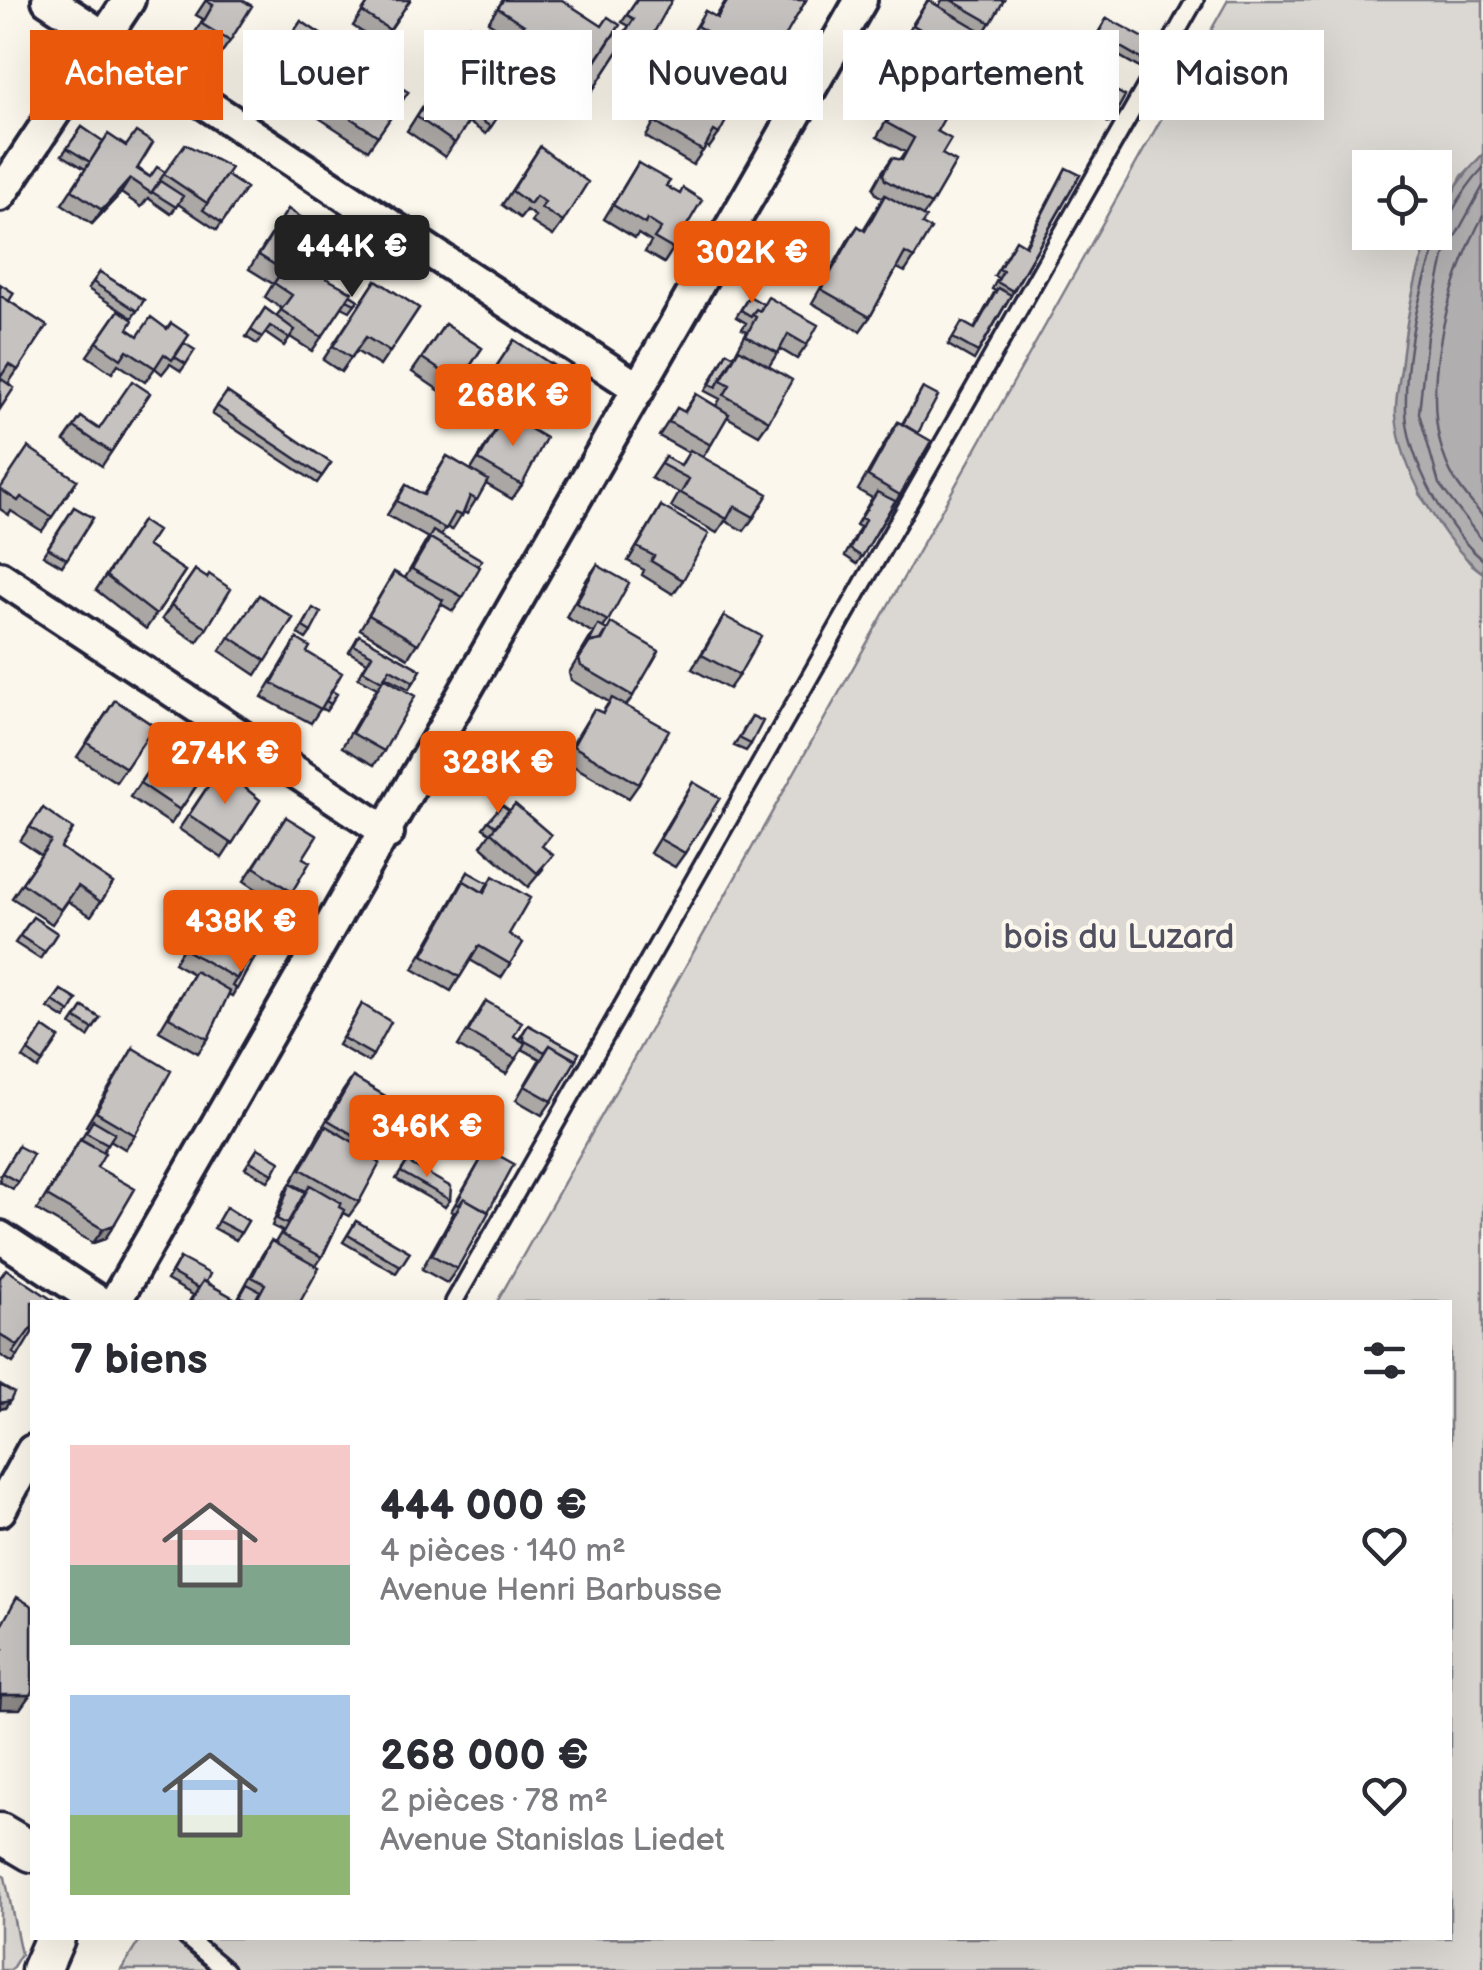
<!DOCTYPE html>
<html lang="fr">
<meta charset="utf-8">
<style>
:root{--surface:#fff;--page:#f7f7f7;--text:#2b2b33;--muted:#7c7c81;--accent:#ea580c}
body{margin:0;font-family:"Balsamiq Sans",sans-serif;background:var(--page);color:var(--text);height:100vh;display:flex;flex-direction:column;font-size:38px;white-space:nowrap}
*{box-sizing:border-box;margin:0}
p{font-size:32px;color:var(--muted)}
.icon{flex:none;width:55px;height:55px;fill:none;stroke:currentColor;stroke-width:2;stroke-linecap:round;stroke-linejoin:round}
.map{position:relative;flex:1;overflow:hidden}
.drawer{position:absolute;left:30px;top:1300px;width:1422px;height:640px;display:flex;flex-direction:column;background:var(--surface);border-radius:0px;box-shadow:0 10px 40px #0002}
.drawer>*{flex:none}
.banner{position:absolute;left:30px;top:30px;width:1425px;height:90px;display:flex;gap:20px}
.buttons{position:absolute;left:1352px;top:150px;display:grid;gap:20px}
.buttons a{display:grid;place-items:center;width:100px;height:100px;border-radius:0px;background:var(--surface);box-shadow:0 10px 40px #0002;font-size:50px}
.price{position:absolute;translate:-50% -85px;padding:0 22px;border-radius:10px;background:var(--accent);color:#fff;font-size:32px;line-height:65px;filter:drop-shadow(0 2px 5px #0008)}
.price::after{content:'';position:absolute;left:50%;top:60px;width:30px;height:22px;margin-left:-15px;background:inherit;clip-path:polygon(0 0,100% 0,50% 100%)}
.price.on{background:#222;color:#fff}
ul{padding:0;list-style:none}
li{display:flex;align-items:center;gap:30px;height:250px;padding:0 40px}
li span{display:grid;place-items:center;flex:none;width:280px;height:200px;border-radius:0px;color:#555}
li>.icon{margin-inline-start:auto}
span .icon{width:120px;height:120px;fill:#fffc;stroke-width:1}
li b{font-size:42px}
h2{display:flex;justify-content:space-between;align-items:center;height:120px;padding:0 40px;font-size:42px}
.tag{padding:0 35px;border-radius:0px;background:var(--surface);box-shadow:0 10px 40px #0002;font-size:35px;line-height:90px}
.tag.on{background:var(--accent);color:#fff}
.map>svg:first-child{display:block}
.green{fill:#dbd8d3;stroke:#7e7d87;stroke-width:2.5}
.water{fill:#b1aeb0;stroke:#787681;stroke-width:2.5}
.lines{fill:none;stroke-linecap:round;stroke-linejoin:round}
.shore{stroke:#5b5a6a;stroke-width:2.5}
.service-casing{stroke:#22223b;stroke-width:22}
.minor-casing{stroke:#22223b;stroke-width:38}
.tertiary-casing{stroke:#22223b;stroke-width:45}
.service{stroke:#fbf7ec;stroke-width:15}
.minor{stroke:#fbf7ec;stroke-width:30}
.tertiary{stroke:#fbf7ec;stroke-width:38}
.wall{fill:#aaa7a5;stroke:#22223b;stroke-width:2.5}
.shaded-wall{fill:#8b8886;stroke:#22223b;stroke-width:2.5}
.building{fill:#c6c2c0;stroke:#22223b;stroke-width:2.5}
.labels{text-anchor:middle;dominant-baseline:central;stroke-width:8;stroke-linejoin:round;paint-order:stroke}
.park-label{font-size:35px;fill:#505061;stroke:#fbf7ec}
</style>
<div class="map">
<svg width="1483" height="1970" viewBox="0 0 1483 1970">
<rect width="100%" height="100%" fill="#fbf7ec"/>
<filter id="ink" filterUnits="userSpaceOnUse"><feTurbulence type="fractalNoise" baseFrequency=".01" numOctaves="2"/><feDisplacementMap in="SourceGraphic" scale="20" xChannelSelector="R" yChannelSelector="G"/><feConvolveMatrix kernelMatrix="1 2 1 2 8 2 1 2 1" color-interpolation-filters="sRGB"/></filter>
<g filter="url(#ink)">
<path class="green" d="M1228,0H1483V154L1462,176L1435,226V168H1370V232L1432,233L1423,249L1419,494L1470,563L1483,573V1970H121L141,1938H1450V1302H497Z
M0,1874L5,1877L21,1954L11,1970H0Z"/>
<path class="water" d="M1483,154V573C1441,541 1400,468 1396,415C1395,400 1399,383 1401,369C1409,288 1427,213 1483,154Z"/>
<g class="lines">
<path class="shore" d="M1483,168C1431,223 1404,336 1406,412C1408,460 1447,530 1483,560
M1483,186L1444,257L1427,336L1419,413L1439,484L1483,542
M1483,216C1447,283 1412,408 1455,480C1463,493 1474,505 1483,517"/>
<defs>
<path id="service" d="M454,1302L1195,0
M187,1938L225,1970"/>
<path id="minor" d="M48,0L639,389
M0,195L129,0
M0,577L388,833
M0,1237L99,1302
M115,1302L861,0
M0,1510L32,1451"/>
<path id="tertiary" d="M0,1833L32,1852
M41,1970L55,1938"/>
</defs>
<use href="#service" class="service-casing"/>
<use href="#minor" class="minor-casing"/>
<use href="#tertiary" class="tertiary-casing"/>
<use href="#service" class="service"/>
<use href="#minor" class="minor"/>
<use href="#tertiary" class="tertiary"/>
</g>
<path class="wall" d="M206,0H242L230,41L220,55L192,38L203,19L196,15Z
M370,0H410L380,44L353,26Z
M503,0L602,26L622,36L629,26L622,22L637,0L647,45L642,52L624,42L590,94L579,86L585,77L574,69L570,75L511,42L514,39L488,22Z
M726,0H806L768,63L754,54L742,72L687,40L705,11L716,17Z
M928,0L939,6L942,0H1004L981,37L979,36L958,81L950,92L937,131L942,154L931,205L923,216L914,258L905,272L897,268L870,317L860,331L812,303L848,240L858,226L863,230L883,198L876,194L873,188L882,172L892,158L900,160L905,152L877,137L888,118L879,113L906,68L899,63L911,44L903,39Z
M1107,18L1145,61L1140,68L1093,41Z
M301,21L347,52L311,104L265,73Z
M469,25L494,41L477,65L453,49Z
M494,65L495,100L504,107L486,134L468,122L445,157L407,131L433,90L463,110Z
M1059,69L1114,116L1109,123L1048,88Z
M681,76L719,134L709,148L706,146L693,165L646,137L671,90Z
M341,84L373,85L408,92L368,150L319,118Z
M82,127L150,177L165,172L226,175L246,188L217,230L178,204L171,214L148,198L141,207L121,193L92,224L62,204L85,169L62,155Z
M540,147L563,222L553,236L531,222L535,216L526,210L520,218L502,205Z
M638,163L666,186L673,249L664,263L645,252L651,242L638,234L635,238L604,219Z
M1066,168L1080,175L974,360L948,345L962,322L974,329L995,291L992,289L998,278L994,276L1011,248L1025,245Z
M288,209L308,233L309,268L358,300L350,311L342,307L312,351L290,337L284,346L265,333L257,344L246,337L265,308L276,316L282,309L265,297L273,284L249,269Z
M100,272L144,300L132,318L88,289Z
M376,280L419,308L380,366L356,351L341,372L323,360Z
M0,284L9,301L47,326L8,384L0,409Z
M749,296L807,345L797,359L780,349L769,366V421L759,435L727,417L703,457L754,517L744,531L725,521L717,533L671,507L679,493L651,478L665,457L680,466L689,453L659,436L677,408L684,412L696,394L716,406L720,399L705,391L727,352L734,356L747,331L742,329L746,323L736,317Z
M119,310L128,329L138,336L184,343L186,364L181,371L170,364L162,374L155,368L145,382L118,364L112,373L87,356Z
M445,324L482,348L449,397L412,372Z
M514,340L554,366L517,421L522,485L512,499L486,484L467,514L463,512L452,530L446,527L441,536L463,597L453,611L441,604L408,658L360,629L394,572L405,578L428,538L387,515L406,485L423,495L447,456L471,470L503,418L475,399Z
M923,388L918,433L900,495L857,564L845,556L860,527L856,525L872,498L858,490L889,436L898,422L902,424Z
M227,392L331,463L317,483L212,414Z
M150,393L102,466L64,441L81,417L99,429Z
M77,480L42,531L11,511L9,515L0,509V488Z
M661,506L683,580L673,594L642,575L644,570L628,561Z
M74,507L93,518L62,566L43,555Z
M142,521L147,546L185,571L146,629L96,590Z
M597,565L608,621L603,628L633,696L626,706L639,784L629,798L563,760L594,709L602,713L609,702L571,680L569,673L593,633L566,617L587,579Z
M195,570L207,628L197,642L162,619Z
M259,595L293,618L256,675L220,651Z
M313,608L311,632L306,639L298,634Z
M724,616L739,675L729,689L692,669Z
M359,635L421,670L409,689L386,677L384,679V751L374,765L342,747L377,688L358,678L367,662L349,652Z
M297,639L332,691L331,704L326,711L321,708L311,723L262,697Z
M115,700L154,726L116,782L77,757Z
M752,716L751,744L746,751L734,746Z
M169,740L211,764L171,824L130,797Z
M220,768L260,800L222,858L179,829Z
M693,782L685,853L675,867L650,853Z
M43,808L61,848L113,883L91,916L68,901L52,924L12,898L41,855L20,841Z
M286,817L303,858L292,892L282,906L244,881Z
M488,821L543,847V869L528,887L481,846L490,833L483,828Z
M468,872L509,934L510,964L501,978L470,960L451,991L413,969Z
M207,908L256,956L232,996L228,994L208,1039L198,1053L159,1031L193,974L174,963Z
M33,917L57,933L40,959L15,943Z
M61,990L77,1000L65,1019L48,1008Z
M486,1001L514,1036L519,1039L528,1025L579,1053L552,1101L542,1115L516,1100L540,1059L522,1049L506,1074L458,1046Z
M362,1004L373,1055L368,1062L338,1045Z
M83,1007L100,1018L88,1037L71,1025Z
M43,1027L59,1038L38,1069L23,1058Z
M133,1048L135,1135L125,1149L110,1140L103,1152L81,1139L88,1127L86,1126Z
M353,1077L385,1096L357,1144L359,1202L349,1216L343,1213L322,1257L316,1266L300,1302H189L193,1295L167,1280L180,1258L206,1282L237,1300L262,1255L271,1241L275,1243L282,1231L272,1226L285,1191L290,1184L306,1191L291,1183L343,1091Z
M80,1139L97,1167L105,1239L93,1243L37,1210Z
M18,1146V1182L13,1189L0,1182V1176Z
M258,1148L273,1174L268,1181L245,1168Z
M487,1149L457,1269L447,1283L422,1269L454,1212L451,1211Z
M407,1162L450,1200L445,1207L396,1179Z
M226,1207L248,1221L236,1240L214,1228Z
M356,1221L410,1252L396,1273L343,1242Z
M0,1277L32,1302L18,1356L13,1363L0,1355Z"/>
<path class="shaded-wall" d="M130,179L121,193L92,224L102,210Z
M114,1225L105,1239L93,1243L103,1229Z
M10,1401L5,1408L0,1409V1403Z
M1,1695H30L20,1709H0Z"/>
<path class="building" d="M207,0H242L252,6L230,41L202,24L213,5L206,1Z
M370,0H410L390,30L362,12Z
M503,0H562L602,26L608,17L620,25L595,63L584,55L579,61L521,28L524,25L498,8Z
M637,0H672L647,45L625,32L634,19L627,15Z
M728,0H806L778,49L761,39L752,58L697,26L705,11L717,18Z
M928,0L981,31L958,81L909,49L917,35L921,38L925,32L913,25Z
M951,0H1004L991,23Z
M1107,18L1155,44L1145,61L1098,34Z
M301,21L347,52L321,90L275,59Z
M469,25L494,41L482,57L458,42Z
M615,32L626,39L595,87L584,79Z
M1064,62L1125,96L1114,116L1053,81Z
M494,65L511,76L495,100L504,107L491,127L464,109Z
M907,68L957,96L937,131L951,139L942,154L956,162L931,205L885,180L883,174L892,158L902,160L914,138L887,123L904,93L895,88Z
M351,70L373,85L381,74L408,92L378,136L329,104Z
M681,76L735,104L719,134L714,131L703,151L656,123Z
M433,90L472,116L455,143L417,117Z
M890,95L899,100L893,111L884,105Z
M82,127L103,141L90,162L67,148Z
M136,132L153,143L137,169L150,177L157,167L165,172L185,144L231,168L207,203L164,174L151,193L130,179L102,210L72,190L108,134L126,146Z
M540,147L588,182L563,222L541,208L545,202L536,196L530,204L512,191Z
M638,163L670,181L666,186L680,194L683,188L702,200L673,249L654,238L661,228L647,219L645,224L613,205Z
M1066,168L1080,175L1013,291L997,282L1003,271L999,269L1016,240L1026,246Z
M226,175L246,188L222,223L203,210Z
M160,181L183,196L176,207L152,192Z
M885,195L926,218L922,224L931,229L914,258L905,253L870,317L821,289L858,226L865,231Z
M288,209L313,225L308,233L325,244L309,269L352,292L322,337L281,310L292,295L274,283L283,270L259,255Z
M100,272L144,300L137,311L93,282Z
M376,280L419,308L390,352L366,337L351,358L333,346Z
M0,284L14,293L9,301L1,296L0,297Z
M998,288L1011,295L978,352L953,338L962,322L975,329Z
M350,295L358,300L355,304L347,300Z
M1,296L47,326L18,370L9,364L0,378L14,388L0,409V297Z
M749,296L763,304L760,311L756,309L751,316L741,310Z
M768,297L818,325L807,345L788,334L778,353L746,336L756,317L752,314L756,309L760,311Z
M265,308L295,330L289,338L270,326L262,337L251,330Z
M119,310L133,320L128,329L138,336L151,317L167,329L171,323L189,335L172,360L164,354L155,368L127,350L121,359L97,342Z
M445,324L482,348L459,383L422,358Z
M514,340L554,366L524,411L484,385Z
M184,343L195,350L186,364L175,357Z
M739,349L792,380L769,421L724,395L730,385L721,380Z
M727,352L734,356L716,387L710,384Z
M132,381L150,393L111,452L74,427L81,417L99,429Z
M923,388L938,396L918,433L903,424Z
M227,392L331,463L322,476L217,406Z
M696,394L729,414L711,445L669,422L677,408L685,412Z
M505,414L546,438L522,485L479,460Z
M898,422L931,441L900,495L868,476Z
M28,447L77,480L52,517L21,497L18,501L0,489Z
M690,450L768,494L754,517L734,506L727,519L681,493L689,479L661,464L665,457L681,466Z
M447,456L488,480L477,500L470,496L462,516L455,513L446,529L397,501L406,485L424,495Z
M877,492L895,501L862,557L850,549L865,520L861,518Z
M661,506L709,534L683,580L651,561L654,556L637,547Z
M74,507L93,518L67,559L48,548Z
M142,521L157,531L147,546L185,571L156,615L106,576Z
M433,531L482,560L478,566L430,538L425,545Z
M430,538L480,567L463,597L412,569Z
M597,565L629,583L608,621L576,603Z
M195,570L207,578L209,574L231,589L207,628L171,605Z
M394,572L443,600L418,644L369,615Z
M259,595L293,618L266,661L230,637Z
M313,608L321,613L311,632L303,627Z
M724,616L761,636L739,675L702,655Z
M611,623L659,651L633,696L581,666L579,659L590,642L602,640Z
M598,625L607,630L601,640L589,643Z
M359,635L421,670L414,682L390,669L382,681L363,670L372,655L354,645Z
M297,639L310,647L307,652L342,673L321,709L272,683Z
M384,678L415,696L384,751L352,733Z
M332,691L337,694L331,704L326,701Z
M612,698L669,730L639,784L573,746L594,709L603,713Z
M115,700L154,726L126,768L87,743Z
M752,716L763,721L751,744L739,738Z
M169,740L211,764L180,810L140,783Z
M220,768L260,800L232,844L189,815Z
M693,782L720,798L685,853L660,839Z
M515,804L551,835L542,846L553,855L537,873L491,832Z
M502,805L509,810L495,826L488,821Z
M43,808L73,829L61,848L113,883L101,902L78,886L61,910L22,883L51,841L30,827Z
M286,817L317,836L303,858L310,862L292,892L254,867Z
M468,872L488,883L483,892L464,881L459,888Z
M493,876L530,898L509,934L523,943L510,964L479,946L460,977L423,955L464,881L484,893Z
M207,908L265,940L256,956L251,954L237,979L184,949Z
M33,917L57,933L45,952L20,936Z
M247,961L251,963L237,989L232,986Z
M195,971L230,991L208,1039L169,1017Z
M61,990L77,1000L70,1012L53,1001Z
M486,1001L522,1022L514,1036L525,1043L516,1059L468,1032Z
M362,1004L391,1022L373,1055L343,1038Z
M83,1007L100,1018L93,1029L76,1018Z
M528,1025L579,1053L575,1060L550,1045L545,1052L525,1041L522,1035Z
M43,1027L59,1038L43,1062L28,1051Z
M550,1045L576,1060L552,1101L525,1086Z
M133,1048L171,1071L135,1135L96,1112Z
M353,1077L385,1096L360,1139L328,1120Z
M93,1120L115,1133L108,1144L86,1132Z
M326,1126L360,1146L358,1149L380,1163L359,1202L301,1169Z
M80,1139L105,1153L97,1167L135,1189L114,1225L103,1229L47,1196Z
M18,1146L33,1154L18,1182L2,1173Z
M258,1148L280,1161L273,1174L250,1161Z
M487,1149L514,1164L488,1212L464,1198L459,1205L456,1204Z
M407,1162L451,1187L450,1200L401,1172Z
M290,1184L305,1192L287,1224L277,1219Z
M310,1185L341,1203L339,1207L344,1210L322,1257L282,1235Z
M464,1198L489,1212L457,1269L432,1255Z
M226,1207L248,1221L241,1233L218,1221Z
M356,1221L410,1252L401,1266L348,1235Z
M271,1241L319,1268L300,1302H267L258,1297L265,1284L252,1277Z
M180,1258L210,1274L206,1282L203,1281L198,1288L172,1273Z
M6,1269L54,1301L52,1302H32V1327L18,1346L0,1334V1278Z
M203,1281L241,1302H190Z
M247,1284L260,1291L254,1302H251L240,1296Z
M32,1327V1333L18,1356L13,1353Z
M0,1385L14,1393L10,1401L0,1403Z
M17,1597L32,1606V1691L30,1695H1L0,1699V1654L3,1649L0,1647V1628Z"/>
</g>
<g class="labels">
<g class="park-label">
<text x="1119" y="937">bois du Luzard</text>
</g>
</g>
</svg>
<div class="buttons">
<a><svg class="icon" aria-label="locate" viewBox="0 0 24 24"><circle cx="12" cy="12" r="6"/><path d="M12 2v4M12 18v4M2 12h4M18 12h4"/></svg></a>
</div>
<b class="price on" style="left:352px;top:300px">444K €</b>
<b class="price" style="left:752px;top:306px">302K €</b>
<b class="price" style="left:513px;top:449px">268K €</b>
<b class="price" style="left:225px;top:807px">274K €</b>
<b class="price" style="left:498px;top:816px">328K €</b>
<b class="price" style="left:241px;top:975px">438K €</b>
<b class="price" style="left:427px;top:1180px">346K €</b>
<div class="banner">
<a class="tag on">Acheter</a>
<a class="tag">Louer</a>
<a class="tag">Filtres</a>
<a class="tag">Nouveau</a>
<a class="tag">Appartement</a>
<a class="tag">Maison</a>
</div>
<section class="drawer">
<h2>7 biens<svg class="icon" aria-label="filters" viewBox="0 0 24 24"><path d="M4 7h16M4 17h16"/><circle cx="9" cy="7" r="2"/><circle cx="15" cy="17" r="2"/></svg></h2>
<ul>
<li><span style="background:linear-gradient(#f6c9c9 60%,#7fa58c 0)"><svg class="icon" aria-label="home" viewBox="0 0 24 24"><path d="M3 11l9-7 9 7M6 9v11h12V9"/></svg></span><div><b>444 000 €</b><p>4 pièces · 140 m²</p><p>Avenue Henri Barbusse</p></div><svg class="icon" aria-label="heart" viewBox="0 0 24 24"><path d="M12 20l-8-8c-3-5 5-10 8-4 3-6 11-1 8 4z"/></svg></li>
<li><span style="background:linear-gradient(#a9c7e8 60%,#8fb573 0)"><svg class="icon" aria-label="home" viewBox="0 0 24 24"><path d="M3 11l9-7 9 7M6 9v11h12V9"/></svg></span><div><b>268 000 €</b><p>2 pièces · 78 m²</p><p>Avenue Stanislas Liedet</p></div><svg class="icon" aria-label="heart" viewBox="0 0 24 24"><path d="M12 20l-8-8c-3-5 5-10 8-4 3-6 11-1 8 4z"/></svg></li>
</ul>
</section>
</div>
